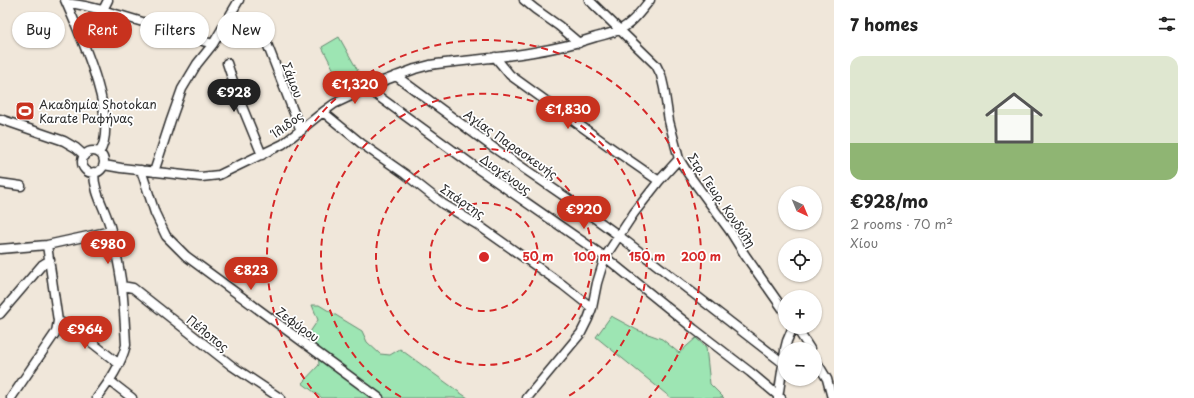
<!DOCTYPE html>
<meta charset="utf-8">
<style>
:root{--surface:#fff;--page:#f6f6f6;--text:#222;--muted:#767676;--accent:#c8321e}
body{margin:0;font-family:"Playpen Sans",sans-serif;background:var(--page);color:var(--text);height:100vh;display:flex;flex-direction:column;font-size:15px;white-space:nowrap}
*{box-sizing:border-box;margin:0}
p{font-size:13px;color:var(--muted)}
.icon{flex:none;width:22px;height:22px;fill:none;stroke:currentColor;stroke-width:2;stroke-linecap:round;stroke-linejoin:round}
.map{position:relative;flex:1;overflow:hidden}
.drawer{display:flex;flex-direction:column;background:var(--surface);width:360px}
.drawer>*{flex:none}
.banner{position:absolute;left:12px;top:12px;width:380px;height:36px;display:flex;gap:8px}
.needle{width:26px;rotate:136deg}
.buttons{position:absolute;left:778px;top:186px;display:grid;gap:8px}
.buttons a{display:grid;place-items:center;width:44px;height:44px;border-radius:50%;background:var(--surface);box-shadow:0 1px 3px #0004;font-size:20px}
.price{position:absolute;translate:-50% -34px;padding:0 9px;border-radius:14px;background:var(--accent);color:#fff;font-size:13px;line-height:26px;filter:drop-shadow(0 1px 2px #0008)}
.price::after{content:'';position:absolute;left:50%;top:24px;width:12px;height:9px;margin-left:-6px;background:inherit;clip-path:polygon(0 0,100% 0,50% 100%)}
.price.on{background:#222;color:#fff}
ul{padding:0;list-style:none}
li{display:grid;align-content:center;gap:8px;height:212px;padding:0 16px}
li span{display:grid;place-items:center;height:124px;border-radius:12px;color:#555}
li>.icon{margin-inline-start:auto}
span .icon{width:72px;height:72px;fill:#fffc;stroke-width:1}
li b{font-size:17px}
h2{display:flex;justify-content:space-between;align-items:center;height:48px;padding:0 16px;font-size:17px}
.chip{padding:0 14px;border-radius:18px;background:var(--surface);box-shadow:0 1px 3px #0004;font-size:14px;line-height:36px}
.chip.on{background:var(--accent);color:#fff}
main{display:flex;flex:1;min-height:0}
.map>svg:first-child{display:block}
.green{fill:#9de5b3;stroke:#64886f}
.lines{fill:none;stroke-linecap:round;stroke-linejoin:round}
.minor-casing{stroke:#2b2b2b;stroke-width:11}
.minor{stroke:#fff;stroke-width:8}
.ring{fill:none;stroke:#d62828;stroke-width:2;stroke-dasharray:7 5}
.labels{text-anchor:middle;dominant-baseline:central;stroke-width:3.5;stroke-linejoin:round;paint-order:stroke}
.street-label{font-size:12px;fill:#2b2b2b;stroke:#fff}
.poi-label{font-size:12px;fill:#2b2b2b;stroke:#fff;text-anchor:start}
.centre{fill:#d62828;stroke:#fff;stroke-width:2}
.ring-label{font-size:12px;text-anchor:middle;font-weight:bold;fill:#d62828;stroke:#fff;stroke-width:3.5;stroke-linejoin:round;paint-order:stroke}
</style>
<main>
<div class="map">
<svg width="834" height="398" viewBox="0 0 834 398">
<rect width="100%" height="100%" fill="#f0e7da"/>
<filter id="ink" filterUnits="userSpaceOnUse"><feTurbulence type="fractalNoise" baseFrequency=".025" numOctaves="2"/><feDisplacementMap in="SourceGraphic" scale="8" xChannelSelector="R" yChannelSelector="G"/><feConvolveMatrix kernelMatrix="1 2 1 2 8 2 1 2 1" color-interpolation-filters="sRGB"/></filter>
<g filter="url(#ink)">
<path class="green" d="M339,37L358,71L340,82L322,47Z
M312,305H319L362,331L367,342L380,354L390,355L400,349L459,392L468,398H322L302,383L319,365L318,353L310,332L318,320Z
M611,316L637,330L662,339L679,353L696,338L706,347L710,384L724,398H671L596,337Z"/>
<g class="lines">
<defs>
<path id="minor" d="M65,0C79,32 121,122 99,153
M524,0L535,9L559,26L579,43
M589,0L656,65L661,75L664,88L669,121L679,159L689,175L730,231L745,255L785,312
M67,4C80,0 192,38 213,44
M103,10L108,0
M264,36L301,131
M495,57L510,75L610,147L659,181
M227,63L239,99L262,155
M396,76L494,148L564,196L618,235L783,363
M367,88L481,171L605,257L694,329L750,372L781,398
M323,112L362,144L405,174L443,204L478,225L563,285L592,308
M0,119L64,141L76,148L85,156
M82 162a11 11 0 1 1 22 0a11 11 0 1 1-22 0Z
M104,165L121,168L201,177L219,175L283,144L323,112L334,104L383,81L415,69L430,65C485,58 542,55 596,37C604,35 612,33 619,30C632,24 641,11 650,0
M141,170L155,213L166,236L186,256L379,398
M94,172C94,195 106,209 111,230C115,247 120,270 122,287C124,306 125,326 126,345C121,365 109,382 97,398
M154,172L171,120L182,89L197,64L213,44L239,0
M0,183L21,186
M0,249L47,245L111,231
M122,286L133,288L232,366L280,398
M0,314L42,265L50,260
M58,321L72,327L119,364
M796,327L810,349
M785,349L787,341L793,327
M815,359L827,379L832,398
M110,381L132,398
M11,398L56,332L58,321L47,245
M527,398L581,333L588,319L592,308L597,283L605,257L634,213L659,181L679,159
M778,398L785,351"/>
</defs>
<use href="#minor" class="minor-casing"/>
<use href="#minor" class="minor"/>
</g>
</g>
<g class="ring">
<circle cx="484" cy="257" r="54"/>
<circle cx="484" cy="257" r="108"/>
<path d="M401 397A163 163 0 1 1 567 397"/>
<path d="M319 398A217 217 0 1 1 649 398"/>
</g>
<defs>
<symbol id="stadium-square" viewBox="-11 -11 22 22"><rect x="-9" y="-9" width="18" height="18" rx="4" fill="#c8321e" stroke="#fff"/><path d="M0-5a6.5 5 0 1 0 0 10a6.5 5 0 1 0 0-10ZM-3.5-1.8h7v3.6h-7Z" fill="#fff"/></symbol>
</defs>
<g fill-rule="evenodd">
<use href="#stadium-square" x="14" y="100" width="22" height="22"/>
</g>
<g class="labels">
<g class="street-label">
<text transform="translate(293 80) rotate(69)">Σάμου</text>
<text transform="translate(287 124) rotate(-36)">Ίλιδος</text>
<text transform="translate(511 144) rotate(35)">Αγίας Παρασκευής</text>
<text transform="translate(506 174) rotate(35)">Διογένους</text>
<text transform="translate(722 200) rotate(56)">Στρ. Γεωρ. Κονδύλη</text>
<text transform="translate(463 201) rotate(34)">Σπάρτης</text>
<text transform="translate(298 324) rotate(36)">Ζεφύρου</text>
<text transform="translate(208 333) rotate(38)">Πέλοπος</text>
</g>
<g class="poi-label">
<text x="39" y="104">Ακαδημία Shotokan<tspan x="39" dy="14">Karate Ραφήνας</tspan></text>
</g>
</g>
<circle cx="484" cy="257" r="6" class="centre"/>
<g class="ring-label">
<text x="538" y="261">50 m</text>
<text x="592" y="261">100 m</text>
<text x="647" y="261">150 m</text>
<text x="701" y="261">200 m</text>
</g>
</svg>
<div class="buttons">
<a><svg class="needle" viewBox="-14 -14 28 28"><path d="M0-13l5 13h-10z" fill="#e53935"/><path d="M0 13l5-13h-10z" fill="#767676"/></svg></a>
<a><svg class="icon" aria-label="locate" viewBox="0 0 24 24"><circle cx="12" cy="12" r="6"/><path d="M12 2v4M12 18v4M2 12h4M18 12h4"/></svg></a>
<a>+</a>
<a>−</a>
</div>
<b class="price" style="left:355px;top:105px">€1,320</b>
<b class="price on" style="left:234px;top:113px">€928</b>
<b class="price" style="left:568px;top:130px">€1,830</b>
<b class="price" style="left:584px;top:230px">€920</b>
<b class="price" style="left:108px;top:265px">€980</b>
<b class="price" style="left:251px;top:291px">€823</b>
<b class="price" style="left:85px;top:350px">€964</b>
<div class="banner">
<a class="chip">Buy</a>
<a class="chip on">Rent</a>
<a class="chip">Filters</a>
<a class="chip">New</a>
</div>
</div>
<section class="drawer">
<h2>7 homes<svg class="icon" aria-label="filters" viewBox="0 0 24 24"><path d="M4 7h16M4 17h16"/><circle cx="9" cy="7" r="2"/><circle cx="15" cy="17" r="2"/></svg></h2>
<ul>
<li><span style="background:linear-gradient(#dfe7d0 70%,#8fb573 0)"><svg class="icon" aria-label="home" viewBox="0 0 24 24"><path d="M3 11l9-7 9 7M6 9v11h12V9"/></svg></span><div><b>€928/mo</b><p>2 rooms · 70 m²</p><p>Χίου</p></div></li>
</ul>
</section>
</main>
